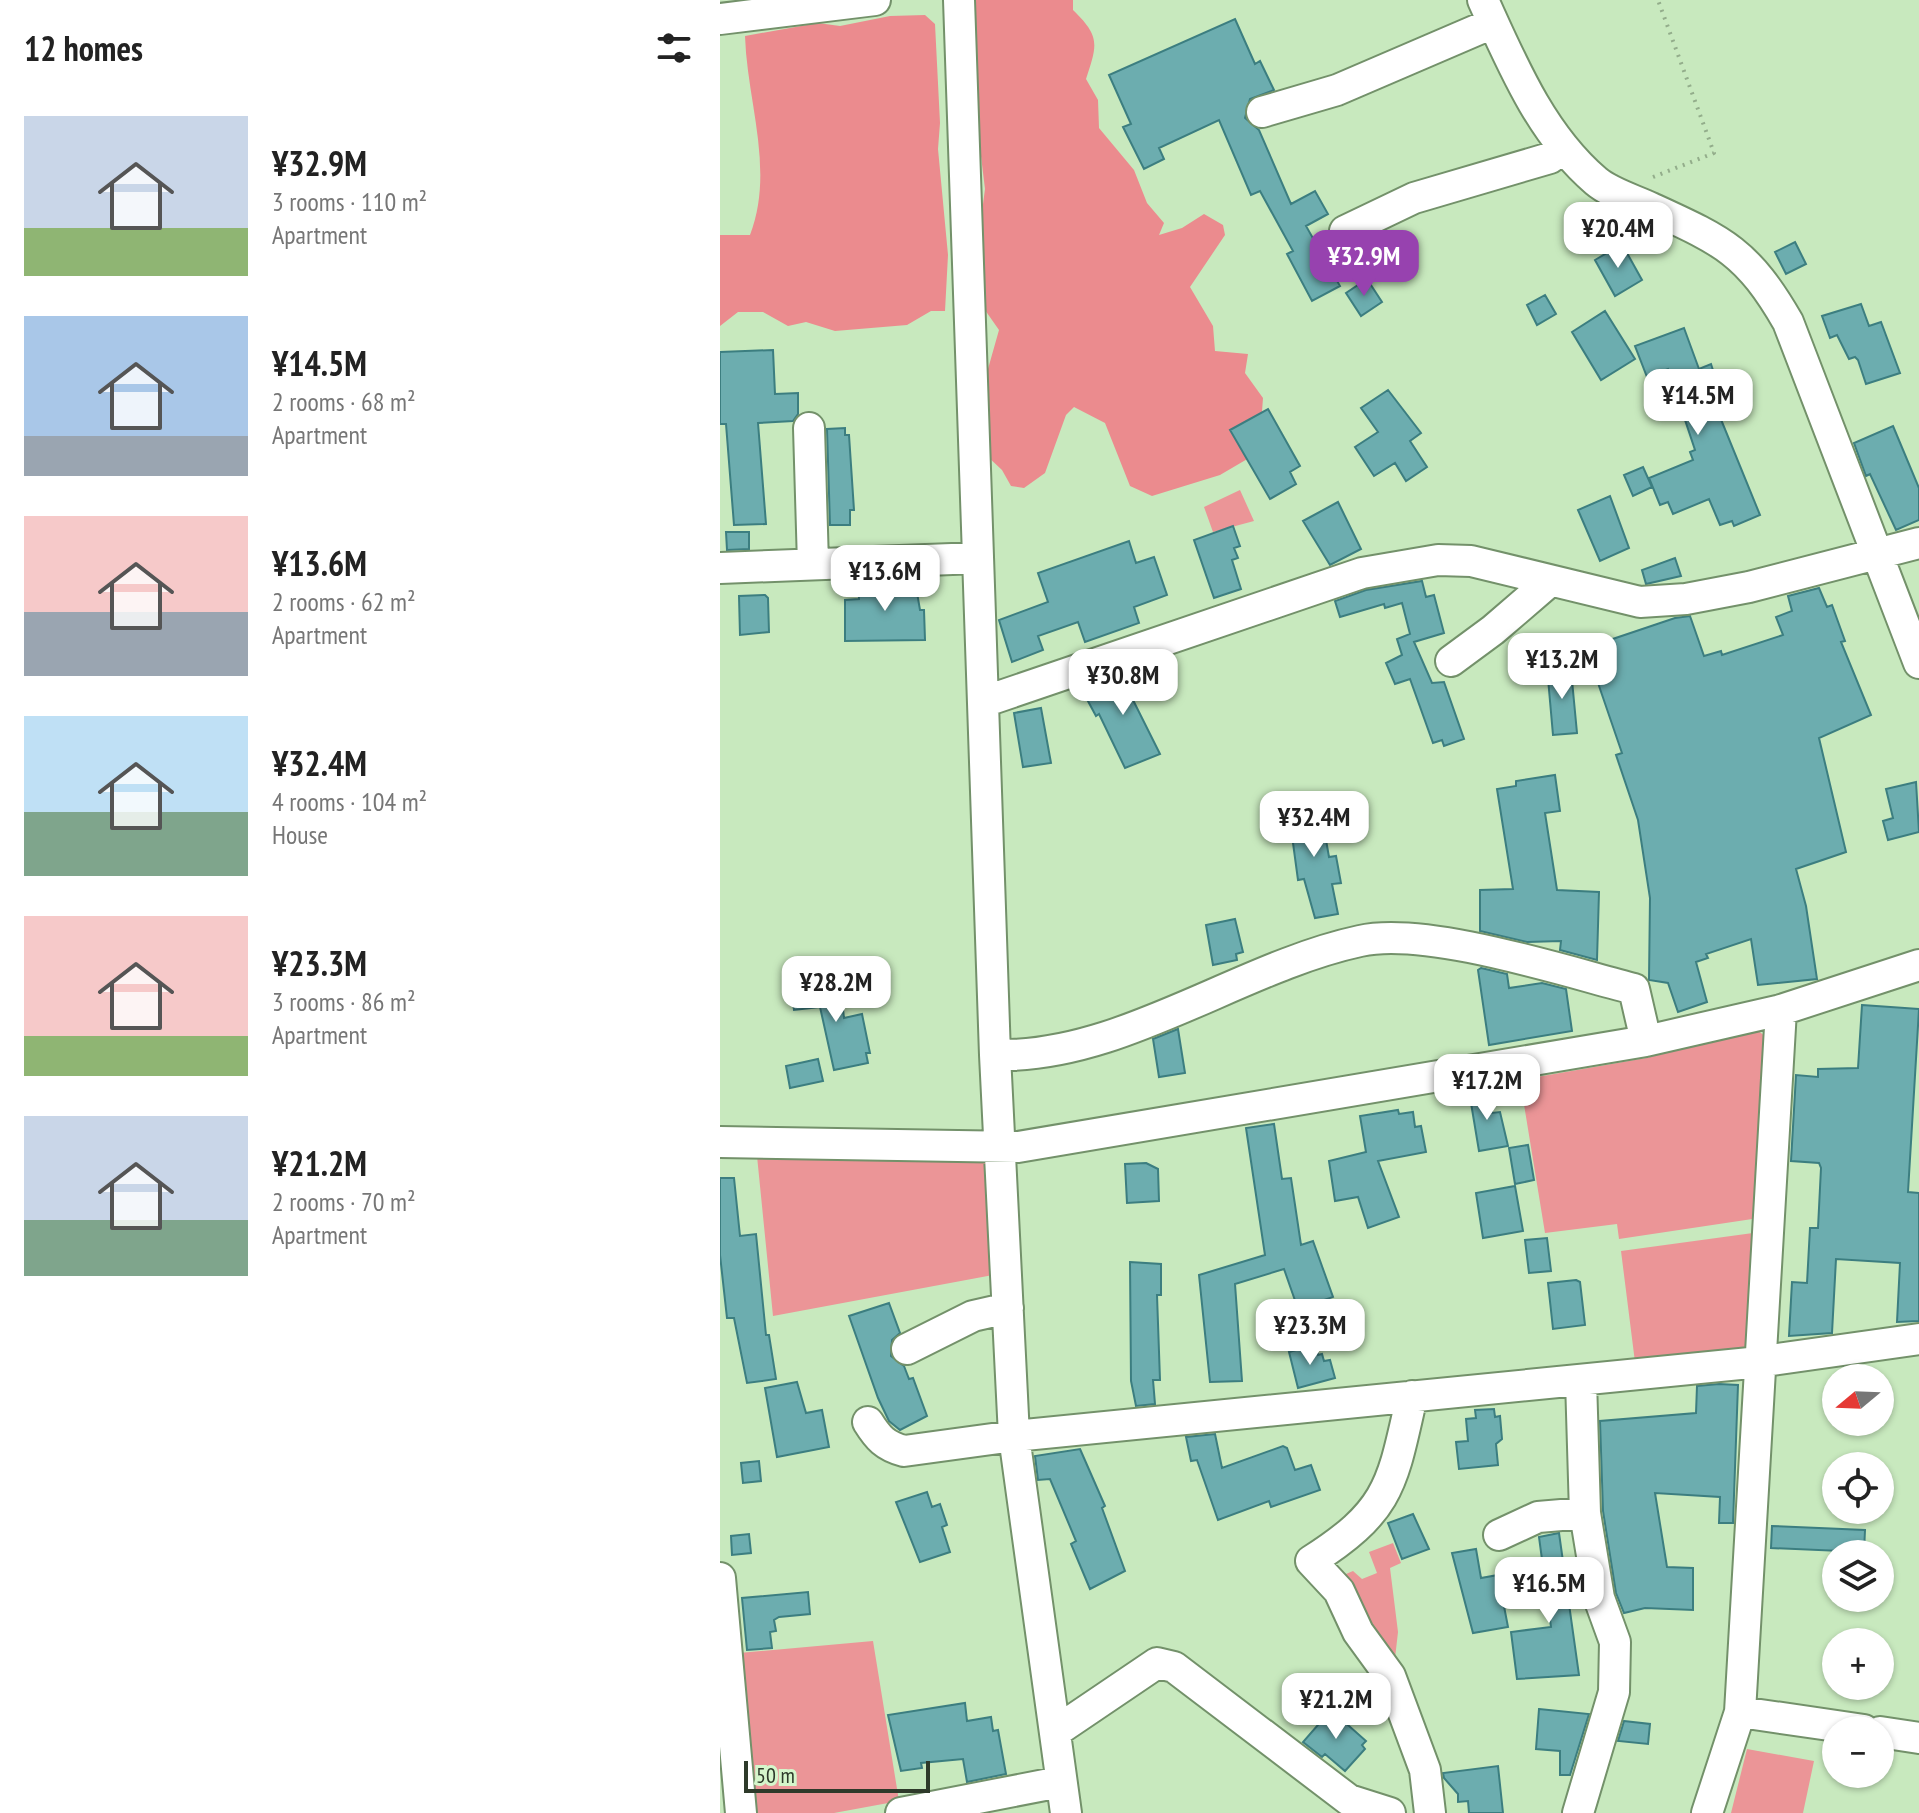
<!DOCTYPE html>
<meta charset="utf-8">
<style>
:root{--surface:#fff;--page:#f6f6f6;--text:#222;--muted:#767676;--accent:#9742af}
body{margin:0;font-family:"PT Sans Narrow",sans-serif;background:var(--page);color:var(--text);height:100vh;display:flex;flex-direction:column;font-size:30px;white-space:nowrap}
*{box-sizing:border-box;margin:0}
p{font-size:26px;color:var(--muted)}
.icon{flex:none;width:44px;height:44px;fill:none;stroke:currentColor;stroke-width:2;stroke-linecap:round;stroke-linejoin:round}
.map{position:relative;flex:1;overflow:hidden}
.details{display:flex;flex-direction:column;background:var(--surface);width:720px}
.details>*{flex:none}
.needle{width:52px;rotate:251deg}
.buttons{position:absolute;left:1102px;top:1364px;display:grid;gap:16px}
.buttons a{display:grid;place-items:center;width:72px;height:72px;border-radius:50%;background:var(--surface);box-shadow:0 2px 6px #0004;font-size:40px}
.scale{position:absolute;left:24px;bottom:20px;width:186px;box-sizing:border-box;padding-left:8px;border:4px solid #2e3a2a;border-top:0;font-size:22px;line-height:28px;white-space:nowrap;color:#2e3a2a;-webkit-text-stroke:6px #d5f6cb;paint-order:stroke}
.price{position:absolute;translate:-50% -68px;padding:0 18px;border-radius:16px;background:#fff;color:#222;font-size:26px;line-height:52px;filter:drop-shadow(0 2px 4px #0008)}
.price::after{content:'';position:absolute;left:50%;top:48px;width:24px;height:18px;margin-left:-12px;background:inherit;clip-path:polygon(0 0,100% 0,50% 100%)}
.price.active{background:var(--accent);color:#fff}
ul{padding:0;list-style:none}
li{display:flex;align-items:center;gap:24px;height:200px;padding:0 24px}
li span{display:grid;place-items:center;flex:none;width:224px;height:160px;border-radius:0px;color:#555}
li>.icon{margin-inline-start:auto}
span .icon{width:96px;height:96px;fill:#fffc;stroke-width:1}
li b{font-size:34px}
h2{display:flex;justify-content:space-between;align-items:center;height:96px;padding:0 24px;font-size:34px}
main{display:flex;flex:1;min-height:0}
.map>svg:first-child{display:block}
.green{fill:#eb9597}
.forest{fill:#eb8b8e}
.building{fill:#6cadaf;stroke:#3c7e80;stroke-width:2}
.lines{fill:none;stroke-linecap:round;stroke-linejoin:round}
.minor-casing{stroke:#73916a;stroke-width:34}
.path{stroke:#93ad8b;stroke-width:4;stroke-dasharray:2 6;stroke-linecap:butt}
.minor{stroke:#fff;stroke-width:30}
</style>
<main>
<section class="details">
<h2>12 homes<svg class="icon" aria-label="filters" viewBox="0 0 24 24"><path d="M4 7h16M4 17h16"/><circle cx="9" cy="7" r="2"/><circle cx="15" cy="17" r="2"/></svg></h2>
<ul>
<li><span style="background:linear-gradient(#c9d6e8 70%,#8fb573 0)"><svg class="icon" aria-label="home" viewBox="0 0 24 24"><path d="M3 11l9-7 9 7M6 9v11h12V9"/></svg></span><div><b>¥32.9M</b><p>3 rooms · 110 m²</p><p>Apartment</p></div></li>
<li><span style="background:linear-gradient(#a9c7e8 75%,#9aa5b1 0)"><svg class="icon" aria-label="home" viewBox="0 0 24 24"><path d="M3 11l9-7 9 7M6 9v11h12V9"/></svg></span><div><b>¥14.5M</b><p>2 rooms · 68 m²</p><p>Apartment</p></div></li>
<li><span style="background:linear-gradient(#f6c9c9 60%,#9aa5b1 0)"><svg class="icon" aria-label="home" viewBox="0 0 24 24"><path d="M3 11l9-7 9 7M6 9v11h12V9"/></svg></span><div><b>¥13.6M</b><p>2 rooms · 62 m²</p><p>Apartment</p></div></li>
<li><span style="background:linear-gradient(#bfe0f5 60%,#7fa58c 0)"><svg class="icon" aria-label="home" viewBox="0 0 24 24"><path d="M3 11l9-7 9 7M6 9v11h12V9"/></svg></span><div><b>¥32.4M</b><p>4 rooms · 104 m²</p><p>House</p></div></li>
<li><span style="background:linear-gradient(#f6c9c9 75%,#8fb573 0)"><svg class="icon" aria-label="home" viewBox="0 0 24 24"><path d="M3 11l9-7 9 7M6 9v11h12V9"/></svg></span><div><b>¥23.3M</b><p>3 rooms · 86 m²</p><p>Apartment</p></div></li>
<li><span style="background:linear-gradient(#c9d6e8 65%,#7fa58c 0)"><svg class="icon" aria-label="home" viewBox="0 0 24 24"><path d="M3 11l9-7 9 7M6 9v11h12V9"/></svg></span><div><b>¥21.2M</b><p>2 rooms · 70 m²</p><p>Apartment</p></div></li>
</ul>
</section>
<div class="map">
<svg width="1199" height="1813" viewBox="0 0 1199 1813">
<rect width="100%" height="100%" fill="#c8e9be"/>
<path class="green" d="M520,490L534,521L493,532L484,507Z
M1036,1029L1051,1041L1039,1218L899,1239L897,1224L825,1233L800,1080L926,1058Z
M37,1156L271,1160L273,1275L53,1316Z
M1033,1233L1027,1351L915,1362L901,1251Z
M673,1543L681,1563L670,1568L678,1632L674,1667L605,1583L633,1571L642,1579L657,1573L649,1552Z
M153,1641L179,1801L114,1813H34L19,1653Z
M1027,1749L1094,1761L1083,1813H1011Z"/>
<path class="forest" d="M249,0H353V10C381,37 377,45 366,79L378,100L379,128L414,170L427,203L444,223L439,235L462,228L484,214L503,225L505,235L470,287L493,326L495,351L528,354L525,373L543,398L541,425L529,458L500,475L432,496L410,486L385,423L354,407L346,415L325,473L304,488L291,486L282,470L266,455V376L279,330L265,310L263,288L261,219L265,189L254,99Z
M205,15L215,24L220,123L218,149L228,255L225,311H211L187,325L115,331L86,322L68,326L43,312H18L0,326V235H30C55,170 27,102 25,36L98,23L120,26L170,16Z"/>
<path class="building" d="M515,19L535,64L540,61L554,90L530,99L525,118L539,130L571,204L595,191L608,214L586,226L620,286L592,301L567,254L573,251L540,191L531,195L499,120L439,148L444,159L424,169L403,127L411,124L389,75Z
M1075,242L1086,264L1066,274L1055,252Z
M902,244L922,280L895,296L875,260Z
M647,279L662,302L641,316L626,293Z
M825,295L836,314L817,325L807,305Z
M1141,304L1149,326L1161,322L1180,373L1146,384L1138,360L1135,357L1129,359L1117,335L1110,338L1102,316Z
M885,311L915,359L881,380L852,332Z
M964,328L979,369L991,364L1000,392L991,395L1040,515L1014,526L1012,521L1000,525L989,499L953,514L948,502L940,505L929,478L973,460L970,452L975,450L948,369L927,377L915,346Z
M53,350L55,394L78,393V414L73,421L38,423L46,524L14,525L6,424H0V352Z
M668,390L701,433L690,441L707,467L686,481L675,463L654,476L635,447L658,432L641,408Z
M548,409L580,466L570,472L576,484L550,499L510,430Z
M1173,426L1199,488V520L1176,530L1150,474L1146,476L1134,443Z
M125,428V435H129L134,510H130V525H110L107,429Z
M923,467L932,487L913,496L904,475Z
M890,496L909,548L880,561L858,510Z
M618,502L641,549L610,565L583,521Z
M513,526L520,546L514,548L518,558L512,560L521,589L494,598L474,540Z
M6,532H29V549L7,550Z
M409,541L416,563L434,557L447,595L414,607L419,623L365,642L358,622L318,636L323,650L292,662L279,620L328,602L318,573Z
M955,558L961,576L926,584L922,570Z
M162,580L195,581L200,610H204L205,640L125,641V600L139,599L138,581Z
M702,581L706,597L714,595L724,633L694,642L712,683L724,682L744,739L724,746L722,740L713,743L690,679L675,684L666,663L682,655L677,639L690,634L682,603L665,608L664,604L620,617L615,601L646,590Z
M1099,588L1107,607L1112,605L1125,641L1121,642L1151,715L1099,738L1126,852L1076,869L1086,906L1097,979L1038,985L1031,939L986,954L988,958L976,962L987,1002L958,1012L948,983L929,980L930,898L918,820L896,755L902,753L866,648L955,618L970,616L984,656L1001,651L1002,655L1063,635L1056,617L1072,611L1068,596Z
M45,595L48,598L49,632L20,635L19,596Z
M425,666L429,677L406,686L440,754L405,768L379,714L376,716L362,690Z
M827,667L851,670L857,733L833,735Z
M321,708L331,763L303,767L294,713Z
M835,775L840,811L825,813L837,890L879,892L877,960L840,950L841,941L807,942L760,931V890L793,889L777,789L796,786V781Z
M1196,782L1199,832L1168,840L1163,821L1173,818L1166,789Z
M594,799L597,824L603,823L609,857L616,856L621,883L612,884L618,914L595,918L584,879L578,880L568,806Z
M515,919L523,952L516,954L517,960L493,965L486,925Z
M761,968L787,974L789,988L822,983L846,989L852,1031L769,1045L758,970Z
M120,982L124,1018L142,1014L150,1053H146L148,1063L114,1070L100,1007L74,1010L71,988Z
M1142,1005L1199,1009L1188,1192L1199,1193V1321L1177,1322L1180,1263L1116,1259L1112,1333L1069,1336L1072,1282L1087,1283L1090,1228H1098L1101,1168L1099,1163L1071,1161L1076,1075L1098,1077V1069L1138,1068Z
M458,1029L465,1073L439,1077L433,1039Z
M98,1059L103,1081L70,1088L66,1066Z
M768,1088L772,1113L780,1112L788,1146L759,1151L749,1091Z
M678,1110L679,1114L693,1112L695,1127L701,1126L706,1152L658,1161L679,1217L648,1228L638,1197L615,1201L609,1161L646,1152L640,1116Z
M554,1124L562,1179L571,1178L581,1245L593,1241L613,1297L578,1309L564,1269L515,1284L522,1381L490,1382L479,1275L545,1255L526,1128Z
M808,1145L814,1180L795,1184L789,1148Z
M426,1163L438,1169L439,1201L407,1203L405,1164Z
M0,1178H14L20,1236L36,1234L46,1335H49L56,1379L27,1383L14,1318H7L0,1255Z
M795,1186L803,1231L763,1238L756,1193Z
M827,1238L831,1271L809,1273L805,1240Z
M410,1262L441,1264V1295H437L440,1380H433L435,1404L416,1406L411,1381Z
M856,1280L860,1282L865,1325L833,1329L828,1283Z
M169,1303L180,1333L172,1340L171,1356L184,1366L189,1379L193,1378L207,1416L180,1430L169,1421L158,1398L129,1316Z
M595,1345L598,1355L602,1354L604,1361L610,1360L615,1378L578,1388L569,1352Z
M77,1382L86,1413L102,1410L109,1447L57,1457L45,1388Z
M999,1384L1018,1385L1013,1523H999L1000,1497L935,1493L947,1567L973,1568V1610L925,1608L904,1613L896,1593L883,1511L880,1421L976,1413L977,1386Z
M774,1409L775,1417L780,1416L782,1439L776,1444L778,1465L739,1469L736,1442L748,1441L746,1419L756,1418L755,1410Z
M495,1434L502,1468L563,1446L567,1448L575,1470L591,1465L600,1490L551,1507L549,1501L498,1520L477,1460L471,1461L466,1437Z
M360,1449L385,1506L382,1508L405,1571L370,1589L351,1544L356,1541L330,1479L318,1480L315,1456Z
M39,1461L41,1481L23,1483L21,1463Z
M207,1492L212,1507L220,1504L227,1525L222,1527L230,1552L200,1562L176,1502Z
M693,1514L709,1549L682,1559L668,1523Z
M1052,1526L1145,1530L1144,1552L1051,1548Z
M839,1533L859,1675L797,1679L791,1632L831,1627L819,1537Z
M29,1534L31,1553L12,1555L11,1536Z
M756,1549L761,1578L778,1575L788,1627L753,1633L732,1553Z
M88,1592L90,1614L59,1617L54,1620L56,1631L50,1632L52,1648L27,1650L22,1598Z
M245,1703L247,1721L271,1717L273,1731L278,1730L286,1774L247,1782L243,1759L201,1763L202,1768L181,1771L168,1715Z
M819,1709L869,1714L850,1775H840V1751L816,1749Z
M611,1710L646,1741L642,1745L645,1749L625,1771L605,1754L602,1757L583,1742Z
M904,1721L930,1724L928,1744L898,1741Z
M778,1766L783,1813H749L748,1801L738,1802V1794L724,1778L723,1773Z"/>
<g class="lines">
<defs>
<path id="minor" d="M239,0L275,1055L294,1436L346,1813
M763,0C792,64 821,134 876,181C890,193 914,200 931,208C1003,241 1027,251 1068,322L1199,663
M0,19L155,0
M542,112L617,90L773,23
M625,231L694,198L830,158L843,147
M89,428L93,564
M0,568L258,558
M731,661L773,630L830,581
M263,702L642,573L718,560L751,561L920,602L966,599L1029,587L1199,543
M275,1055C400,1059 519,967 640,941C706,926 844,971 914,989L926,1041
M0,1142L298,1147L926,1041L1061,1010L1199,965
M187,1349L253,1316L288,1308
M692,1396C672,1484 671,1510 591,1561L619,1591L638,1632L670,1676L705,1770L710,1813
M148,1422C158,1438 165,1446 184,1451L294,1436L1030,1363L1199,1339
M779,1535L818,1517L865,1513
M0,1578L21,1813
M1020,1712L1144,1730
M335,1732L437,1663L454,1667L629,1800L670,1813
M1160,1732L1199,1738
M181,1813L340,1782
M858,1813L894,1692L895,1642L879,1598L865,1513L861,1380
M987,1813L1020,1712L1061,1010"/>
</defs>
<use href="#minor" class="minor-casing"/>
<path class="path" d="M933,177L994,153L938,0"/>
<use href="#minor" class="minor"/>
</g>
</svg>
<div class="buttons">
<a><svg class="needle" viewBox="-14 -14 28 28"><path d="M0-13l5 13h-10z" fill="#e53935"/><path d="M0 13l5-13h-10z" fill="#767676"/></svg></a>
<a><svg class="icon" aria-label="locate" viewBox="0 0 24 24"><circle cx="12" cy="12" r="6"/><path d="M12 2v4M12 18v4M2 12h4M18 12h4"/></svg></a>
<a><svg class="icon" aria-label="layers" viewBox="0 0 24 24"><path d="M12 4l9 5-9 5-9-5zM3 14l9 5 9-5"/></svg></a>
<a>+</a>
<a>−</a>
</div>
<div class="scale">50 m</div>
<b class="price" style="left:898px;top:270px">¥20.4M</b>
<b class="price active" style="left:644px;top:298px">¥32.9M</b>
<b class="price" style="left:978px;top:437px">¥14.5M</b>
<b class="price" style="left:165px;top:613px">¥13.6M</b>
<b class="price" style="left:842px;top:701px">¥13.2M</b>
<b class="price" style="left:403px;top:717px">¥30.8M</b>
<b class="price" style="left:594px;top:859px">¥32.4M</b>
<b class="price" style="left:116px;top:1024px">¥28.2M</b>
<b class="price" style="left:767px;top:1122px">¥17.2M</b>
<b class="price" style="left:590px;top:1367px">¥23.3M</b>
<b class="price" style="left:829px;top:1625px">¥16.5M</b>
<b class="price" style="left:616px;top:1741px">¥21.2M</b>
</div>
</main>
